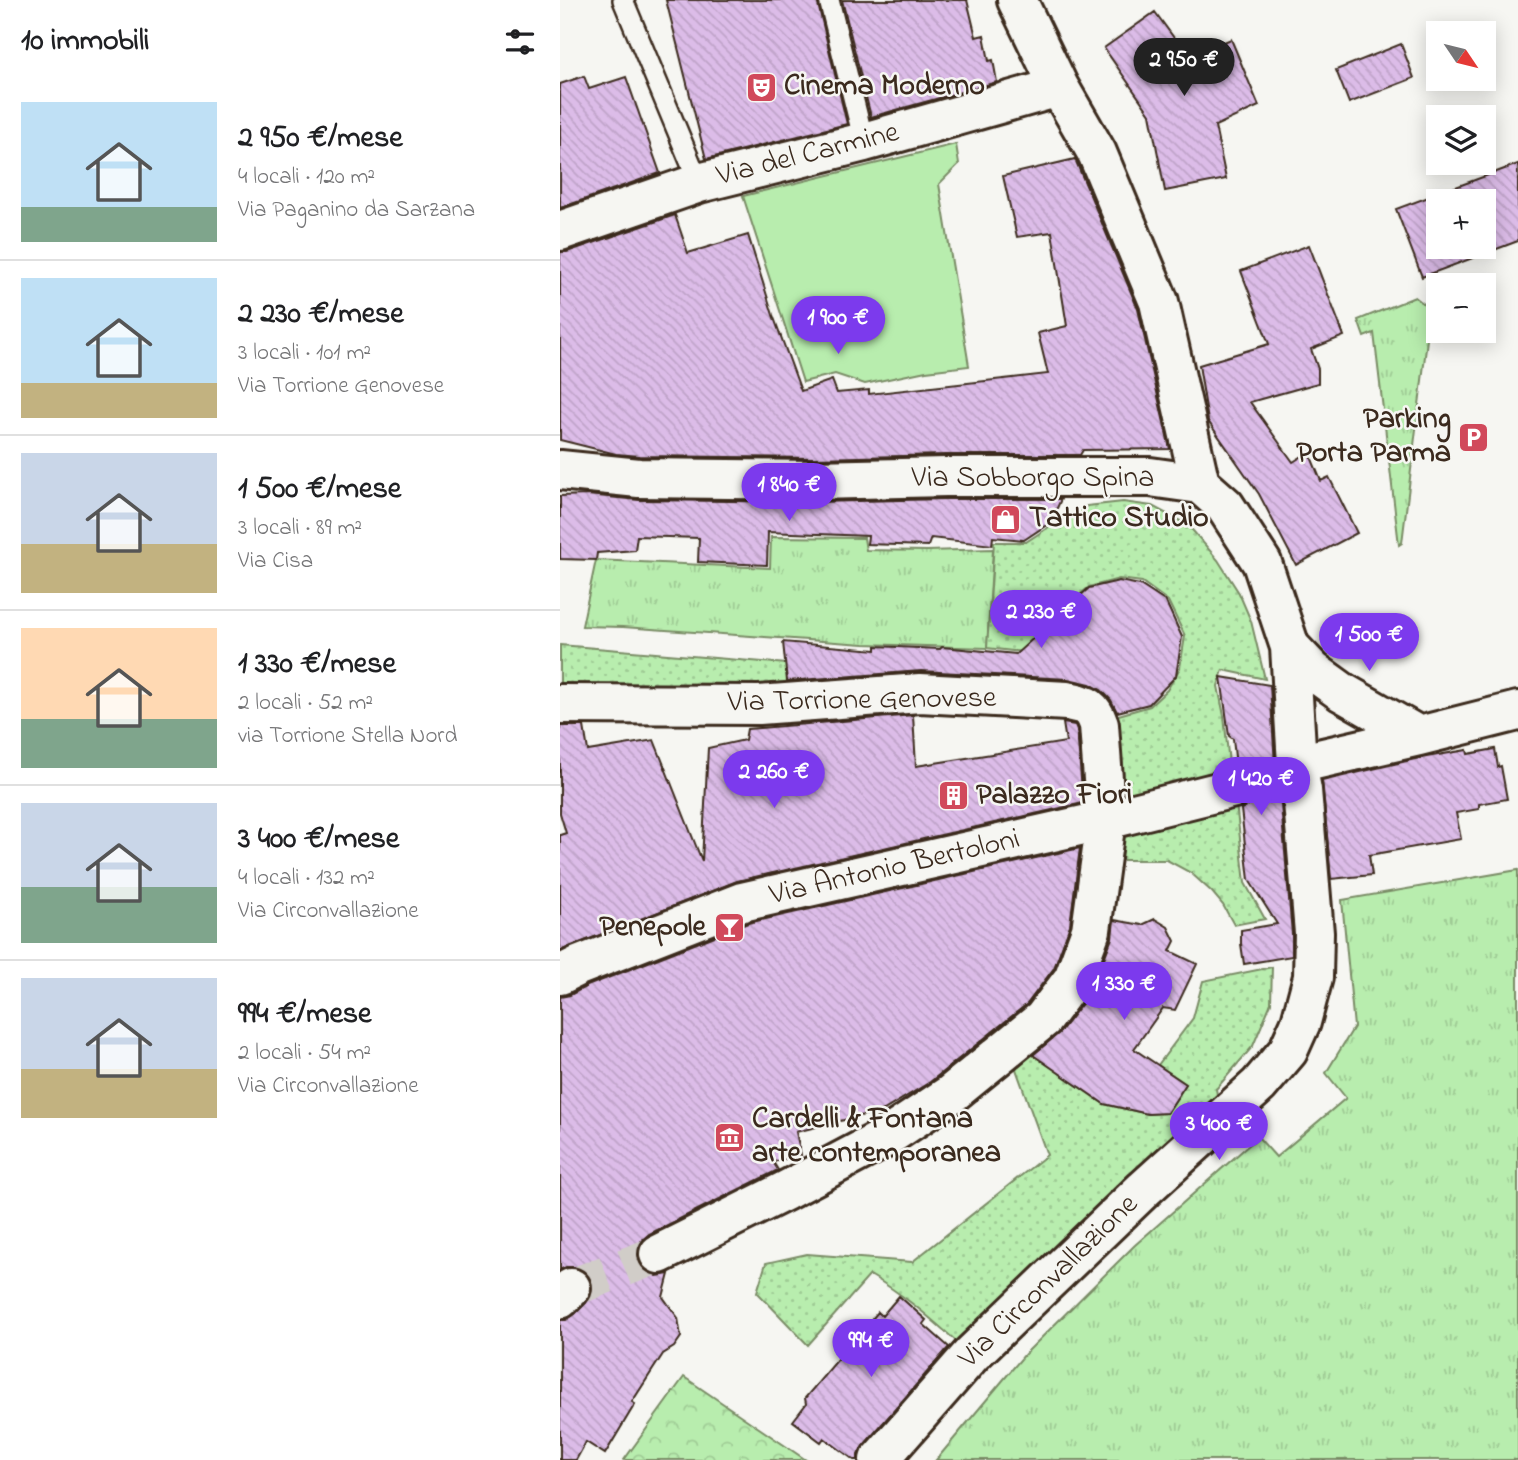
<!DOCTYPE html>
<html lang="it">
<meta charset="utf-8">
<style>
:root{--surface:#fff;--page:#f6f6f6;--text:#202124;--muted:#757577;--line:#e0e0e0;--accent:#7c3aed}
body{margin:0;font-family:"Indie Flower",sans-serif;background:var(--page);color:var(--text);height:100vh;display:flex;flex-direction:column;font-size:26px;white-space:nowrap}
*{box-sizing:border-box;margin:0}
p{font-size:23px;color:var(--muted)}
.icon{flex:none;width:38px;height:38px;fill:none;stroke:currentColor;stroke-width:2;stroke-linecap:round;stroke-linejoin:round}
.map{position:relative;flex:1;overflow:hidden}
.drawer{display:flex;flex-direction:column;background:var(--surface);width:560px}
.drawer>*{flex:none}
.needle{width:46px;rotate:125deg}
.controls{position:absolute;left:866px;top:21px;display:grid;gap:14px}
.controls a{display:grid;place-items:center;width:70px;height:70px;border-radius:0px;background:var(--surface);box-shadow:0 4px 18px #0003;font-size:35px}
.price{position:absolute;translate:-50% -60px;padding:0 16px;border-radius:24px;background:var(--accent);color:#fff;font-size:23px;line-height:46px;filter:drop-shadow(0 2px 4px #0008)}
.price::after{content:'';position:absolute;left:50%;top:42px;width:21px;height:16px;margin-left:-10px;background:inherit;clip-path:polygon(0 0,100% 0,50% 100%)}
.price.active{background:#222;color:#fff}
ul{padding:0;list-style:none}
li{display:flex;align-items:center;gap:21px;height:175px;padding:0 21px}
li+li{border-top:2px solid var(--line)}
li span{display:grid;place-items:center;flex:none;width:196px;height:140px;border-radius:0px;color:#555}
li>.icon{margin-inline-start:auto}
span .icon{width:84px;height:84px;fill:#fffc;stroke-width:1}
li b{font-size:30px}
h2{display:flex;justify-content:space-between;align-items:center;height:84px;padding:0 21px;font-size:30px}
main{display:flex;flex:1;min-height:0}
.map>svg:first-child{display:block}
.grass{fill:url(#grass-tufts);stroke:#7a8c66;stroke-width:2}
.forest{fill:url(#forest-crowns);stroke:#7a8c66;stroke-width:2}
.park{fill:#b8edae;stroke:#7a8c66;stroke-width:2}
.garden{fill:url(#garden-dots);stroke:#7a8c66;stroke-width:2}
.building{fill:url(#building-back-hatch);stroke:#3b2a1e;stroke-width:2;fill-rule:evenodd}
.lines{fill:none;stroke-linecap:round;stroke-linejoin:round}
.street-tunnel{stroke:#d1cdc8;stroke-width:38;stroke-dasharray:38 19;stroke-linecap:butt}
.lane-casing{stroke:#3b2a1e;stroke-width:24}
.street-casing{stroke:#3b2a1e;stroke-width:44}
.secondary-casing{stroke:#3b2a1e;stroke-width:44}
.lane{stroke:#f6f6f2;stroke-width:19}
.street{stroke:#f6f6f2;stroke-width:38}
.secondary{stroke:#f6f6f2;stroke-width:38}
.labels{text-anchor:middle;dominant-baseline:central;stroke-width:5;stroke-linejoin:round;paint-order:stroke}
.poi-label{font-size:30px;font-weight:bold;fill:#3b2a1e;stroke:#f6f6f2;text-anchor:start}
.street-label{font-size:30px;fill:#3b2a1e;stroke:#f6f6f2}
</style>
<main>
<section class="drawer">
<h2>10 immobili<svg class="icon" aria-label="filters" viewBox="0 0 24 24"><path d="M4 7h16M4 17h16"/><circle cx="9" cy="7" r="2"/><circle cx="15" cy="17" r="2"/></svg></h2>
<ul>
<li><span style="background:linear-gradient(#bfe0f5 75%,#7fa58c 0)"><svg class="icon" aria-label="home" viewBox="0 0 24 24"><path d="M3 11l9-7 9 7M6 9v11h12V9"/></svg></span><div><b>2 950 €/mese</b><p>4 locali · 120 m²</p><p>Via Paganino da Sarzana</p></div></li>
<li><span style="background:linear-gradient(#bfe0f5 75%,#c2b280 0)"><svg class="icon" aria-label="home" viewBox="0 0 24 24"><path d="M3 11l9-7 9 7M6 9v11h12V9"/></svg></span><div><b>2 230 €/mese</b><p>3 locali · 101 m²</p><p>Via Torrione Genovese</p></div></li>
<li><span style="background:linear-gradient(#c9d6e8 65%,#c2b280 0)"><svg class="icon" aria-label="home" viewBox="0 0 24 24"><path d="M3 11l9-7 9 7M6 9v11h12V9"/></svg></span><div><b>1 500 €/mese</b><p>3 locali · 89 m²</p><p>Via Cisa</p></div></li>
<li><span style="background:linear-gradient(#ffd9b3 65%,#7fa58c 0)"><svg class="icon" aria-label="home" viewBox="0 0 24 24"><path d="M3 11l9-7 9 7M6 9v11h12V9"/></svg></span><div><b>1 330 €/mese</b><p>2 locali · 52 m²</p><p>via Torrione Stella Nord</p></div></li>
<li><span style="background:linear-gradient(#c9d6e8 60%,#7fa58c 0)"><svg class="icon" aria-label="home" viewBox="0 0 24 24"><path d="M3 11l9-7 9 7M6 9v11h12V9"/></svg></span><div><b>3 400 €/mese</b><p>4 locali · 132 m²</p><p>Via Circonvallazione</p></div></li>
<li><span style="background:linear-gradient(#c9d6e8 65%,#c2b280 0)"><svg class="icon" aria-label="home" viewBox="0 0 24 24"><path d="M3 11l9-7 9 7M6 9v11h12V9"/></svg></span><div><b>994 €/mese</b><p>2 locali · 54 m²</p><p>Via Circonvallazione</p></div></li>
</ul>
</section>
<div class="map">
<svg width="958" height="1460" viewBox="0 0 958 1460">
<defs>
<pattern id="grass-tufts" width="24" height="20" patternUnits="userSpaceOnUse" patternTransform="scale(1.75)"><rect width="24" height="20" fill="#b8edae"/><path d="M3 7l-1-3M5 7V3M7 7l1-3M15 17l-1-3M17 17v-4M19 17l1-3" fill="none" stroke="#9fcb95"/></pattern>
<pattern id="forest-crowns" width="20" height="18" patternUnits="userSpaceOnUse" patternTransform="scale(1.75)"><rect width="20" height="18" fill="#b8edae"/><path d="M2 6a3 3 0 1 1 6 0M12 15a3 3 0 1 1 6 0" fill="none" stroke="#9fcb95"/></pattern>
<pattern id="garden-dots" width="8" height="8" patternUnits="userSpaceOnUse" patternTransform="scale(1.75)"><rect width="8" height="8" fill="#b8edae"/><path d="M2 2h.1M6 6h.1" fill="none" stroke="#9fcb95" stroke-width="1.8" stroke-linecap="round"/></pattern>
<pattern id="building-back-hatch" width="6" height="6" patternUnits="userSpaceOnUse" patternTransform="scale(1.75)"><rect width="6" height="6" fill="#dcbce8"/><path d="M-1 5l2 2M0 0l6 6M5-1l2 2" fill="none" stroke="#bea2c7"/></pattern>
</defs>
<rect width="100%" height="100%" fill="#f6f6f2"/>
<filter id="ink" filterUnits="userSpaceOnUse"><feTurbulence type="fractalNoise" baseFrequency=".0143" numOctaves="2"/><feDisplacementMap in="SourceGraphic" scale="14" xChannelSelector="R" yChannelSelector="G"/><feConvolveMatrix kernelMatrix="1 2 1 2 8 2 1 2 1" color-interpolation-filters="sRGB"/></filter>
<g filter="url(#ink)">
<path class="grass" d="M855,297L864,304L871,307L842,543L839,545L814,333L804,337L798,320Z
M211,537L304,538L306,550L367,551L433,549L427,648L304,644L63,627L22,626L36,560L210,568Z
M958,870V1460H376L465,1354L575,1245L698,1137L716,1157L786,1098L766,1073L794,1027L782,900Z"/>
<path class="forest" d="M124,1377L246,1460H64Z"/>
<path class="park" d="M396,144L399,164L379,184L409,366L366,371L305,384L275,374L243,382L183,196Z"/>
<path class="garden" d="M563,502L592,506L628,525L658,560L679,593L691,621L705,679L663,670L658,686L664,716L670,773L559,800L555,716L590,706L607,690L620,668L625,636L608,601L582,582L559,579L529,587L502,610L493,629L489,655L427,648L434,542H466L492,525L527,506Z
M0,645L312,671L313,682L248,689L0,690Z
M676,803L685,883L705,919L674,925L663,905L652,892L631,873L607,860H558L555,836Z
M712,967L711,1003L693,1046L656,1089L658,1100L624,1130L396,1341C368,1316 343,1294 310,1275L248,1345L197,1292L206,1263L247,1254L352,1262L487,1155L456,1069L466,1050L544,1104L588,1114L607,1113L626,1084L598,1065L633,1018L643,981Z"/>
<path class="building" d="M106,0H257L287,124L146,159Z
M282,0H407L416,37L424,35L429,61L433,60L437,82L311,117Z
M595,12L628,57L671,39L699,106L655,126L666,179L605,191L590,114L544,48Z
M841,44L854,78L789,103L776,70Z
M24,76L29,89L66,77L100,173L0,208V84Z
M515,159L578,309L610,449L523,450L520,455H386L255,458L80,456L56,454L0,440V252H7L115,215L128,253L188,235L213,315L241,391L272,380L277,393L309,390V394L488,374L478,333L507,326L492,232L457,237L443,176Z
M958,164V241L862,277L836,209ZM878,201H924V247H878Z
M749,245L784,336L751,349L758,369V383L690,402L733,462L749,452L761,481L769,477L797,533L736,565L699,494L648,421L639,365L709,344L681,271Z
M27,495L79,500L255,502L386,499H501L491,522L464,540L433,537L432,545L371,538L368,546L307,544L308,536L208,532L207,565L138,562L139,538L77,536L75,550L37,553L36,560L0,559V496Z
M559,581L580,585L606,602L622,637L616,676L589,704L557,712L551,700L541,690L530,684L508,679L361,671L227,681L223,642L316,650V646L380,649L382,647L456,654L529,588Z
M661,677L710,685L715,765L720,793L732,934V956L684,964L681,944V930L717,924L689,880L681,809L694,802L699,794V782L693,771L685,766H676L673,739L669,736Z
M353,715L356,766L506,742L503,723L515,725L517,730L523,803L177,881L0,951V835L6,833L0,813V726H24L28,751L94,740L142,861L148,748L185,740L187,729Z
M935,749L938,767L941,766L947,799L919,804V809L896,813L901,839L809,855L812,875L771,879L762,781L855,759L907,750L908,754Z
M520,848L510,925L494,968L467,1004L370,1082L324,1110L236,1132L241,1155L213,1162L218,1170L89,1234L81,1241L77,1253L80,1264L86,1272L97,1276L109,1274L103,1297L118,1318L121,1337L114,1347L103,1354L72,1402L75,1404L45,1454L26,1442L16,1460H0V1320H6L15,1314L26,1303L32,1293V1282L26,1272L16,1267H6L0,1270V997L10,995L27,986L188,923Z
M595,919L608,927L615,941L610,951L637,964L615,1010L603,1008L574,1049L626,1084L607,1113L588,1114L544,1104L473,1055L500,1032L531,992L552,938L554,920L582,925Z
M339,1296L366,1320L363,1324L389,1347L303,1446L298,1455V1460H294L264,1438L261,1442L233,1421L246,1404L245,1398L318,1312L322,1316Z"/>
<g class="lines">
<path class="street-tunnel" d="M678,787L720,774
M11,1288L99,1254"/>
<defs>
<path id="lane" d="M63,0L139,183
M269,0L304,142"/>
<path id="street" d="M457,0L499,87L537,153L599,302L640,484
M0,231L139,183L304,142L499,87
M0,704L199,705L360,693L507,701C526,705 532,705 539,725L546,820L531,930L513,979L483,1019L391,1094L325,1138L225,1191L99,1254
M0,975L18,966L182,902L546,820L678,787
M0,1299L11,1288"/>
<path id="secondary" d="M0,470L79,478L255,480L386,477H590L640,484L665,506L702,563L730,647L737,764L742,790L754,933L753,977L741,1022L728,1051L699,1085L584,1189L412,1354L319,1460
M730,647L753,671L782,692L859,736
M737,764L859,736L958,711"/>
</defs>
<use href="#lane" class="lane-casing"/>
<use href="#street" class="street-casing"/>
<use href="#secondary" class="secondary-casing"/>
<use href="#lane" class="lane"/>
<use href="#street" class="street"/>
<use href="#secondary" class="secondary"/>
</g>
</g>
<defs>
<symbol id="theatre-square" viewBox="-11 -11 22 22"><rect x="-9" y="-9" width="18" height="18" rx="4" fill="#d1495b" stroke="#f6f6f2"/><path d="M-5-5.5Q0-4 5-5.5V0Q5 5 0 6Q-5 5-5 0ZM-3.3-2.5H-1v1.5H-3.3ZM1-2.5H3.3v1.5H1ZM-2.8 1Q0 5.5 2.8 1Z" fill="#fff"/></symbol>
<symbol id="parking-square" viewBox="-11 -11 22 22"><rect x="-9" y="-9" width="18" height="18" rx="4" fill="#d1495b" stroke="#f6f6f2"/><path d="M-3.5-5.5H1a3.5 3.5 0 0 1 0 7H-1V5.5H-3.5ZM-1-3.4V-.6H.8a1.4 1.4 0 0 0 0-2.8Z" fill="#fff"/></symbol>
<symbol id="shop-square" viewBox="-11 -11 22 22"><rect x="-9" y="-9" width="18" height="18" rx="4" fill="#d1495b" stroke="#f6f6f2"/><path d="M-5-2.5h2.3a2.7 3.5 0 0 1 5.4 0H5L5.5 6h-11ZM-1.5-2.5h3a1.5 2.3 0 0 0-3 0Z" fill="#fff"/></symbol>
<symbol id="building-square" viewBox="-11 -11 22 22"><rect x="-9" y="-9" width="18" height="18" rx="4" fill="#d1495b" stroke="#f6f6f2"/><path d="M-4-6H4V6H1V3H-1V6H-4ZM-2.5-4.3h1.7v1.8h-1.7ZM.8-4.3h1.7v1.8H.8ZM-2.5-1h1.7V.8h-1.7ZM.8-1h1.7V.8H.8Z" fill="#fff"/></symbol>
<symbol id="bar-square" viewBox="-11 -11 22 22"><rect x="-9" y="-9" width="18" height="18" rx="4" fill="#d1495b" stroke="#f6f6f2"/><path d="M-6-5H6L.8 .8V4.5H3.5V6h-7V4.5H-.8V.8Z" fill="#fff"/></symbol>
<symbol id="museum-square" viewBox="-11 -11 22 22"><rect x="-9" y="-9" width="18" height="18" rx="4" fill="#d1495b" stroke="#f6f6f2"/><path d="M0-6L6-3V-2H-6V-3ZM-5-1h2V3h-2ZM-1-1h2V3h-2ZM3-1h2V3H3ZM-6 4H6V6H-6Z" fill="#fff"/></symbol>
</defs>
<g fill-rule="evenodd">
<use href="#theatre-square" x="184" y="70" width="35" height="35"/>
<use href="#parking-square" x="896" y="420" width="35" height="35"/>
<use href="#shop-square" x="428" y="502" width="35" height="35"/>
<use href="#building-square" x="376" y="778" width="35" height="35"/>
<use href="#bar-square" x="152" y="910" width="35" height="35"/>
<use href="#museum-square" x="152" y="1120" width="35" height="35"/>
</g>
<g class="labels">
<g class="poi-label">
<text x="224" y="87">Cinema Moderno</text>
<text x="891" y="420" text-anchor="end">Parking<tspan x="891" dy="34">Porta Parma</tspan></text>
<text x="469" y="519">Tattico Studio</text>
<text x="416" y="796">Palazzo Fiori</text>
<text x="146" y="928" text-anchor="end">Penepole</text>
<text x="192" y="1120">Cardelli &amp; Fontana<tspan x="192" dy="34">arte contemporanea</tspan></text>
</g>
<g class="street-label">
<text transform="translate(248 155) rotate(-14)">Via del Carmine</text>
<text x="473" y="479">Via Sobborgo Spina</text>
<text transform="translate(302 701) rotate(-1)">Via Torrione Genovese</text>
<text transform="translate(335 868) rotate(-13)">Via Antonio Bertoloni</text>
<text transform="translate(489 1282) rotate(-44)">Via Circonvallazione</text>
</g>
</g>
</svg>
<div class="controls">
<a><svg class="needle" viewBox="-14 -14 28 28"><path d="M0-13l5 13h-10z" fill="#e53935"/><path d="M0 13l5-13h-10z" fill="#757577"/></svg></a>
<a><svg class="icon" aria-label="layers" viewBox="0 0 24 24"><path d="M12 4l9 5-9 5-9-5zM3 14l9 5 9-5"/></svg></a>
<a>+</a>
<a>−</a>
</div>
<b class="price active" style="left:624px;top:98px">2 950 €</b>
<b class="price" style="left:278px;top:356px">1 900 €</b>
<b class="price" style="left:229px;top:523px">1 840 €</b>
<b class="price" style="left:481px;top:650px">2 230 €</b>
<b class="price" style="left:809px;top:673px">1 500 €</b>
<b class="price" style="left:214px;top:810px">2 260 €</b>
<b class="price" style="left:701px;top:817px">1 420 €</b>
<b class="price" style="left:564px;top:1022px">1 330 €</b>
<b class="price" style="left:659px;top:1162px">3 400 €</b>
<b class="price" style="left:311px;top:1379px">994 €</b>
</div>
</main>
